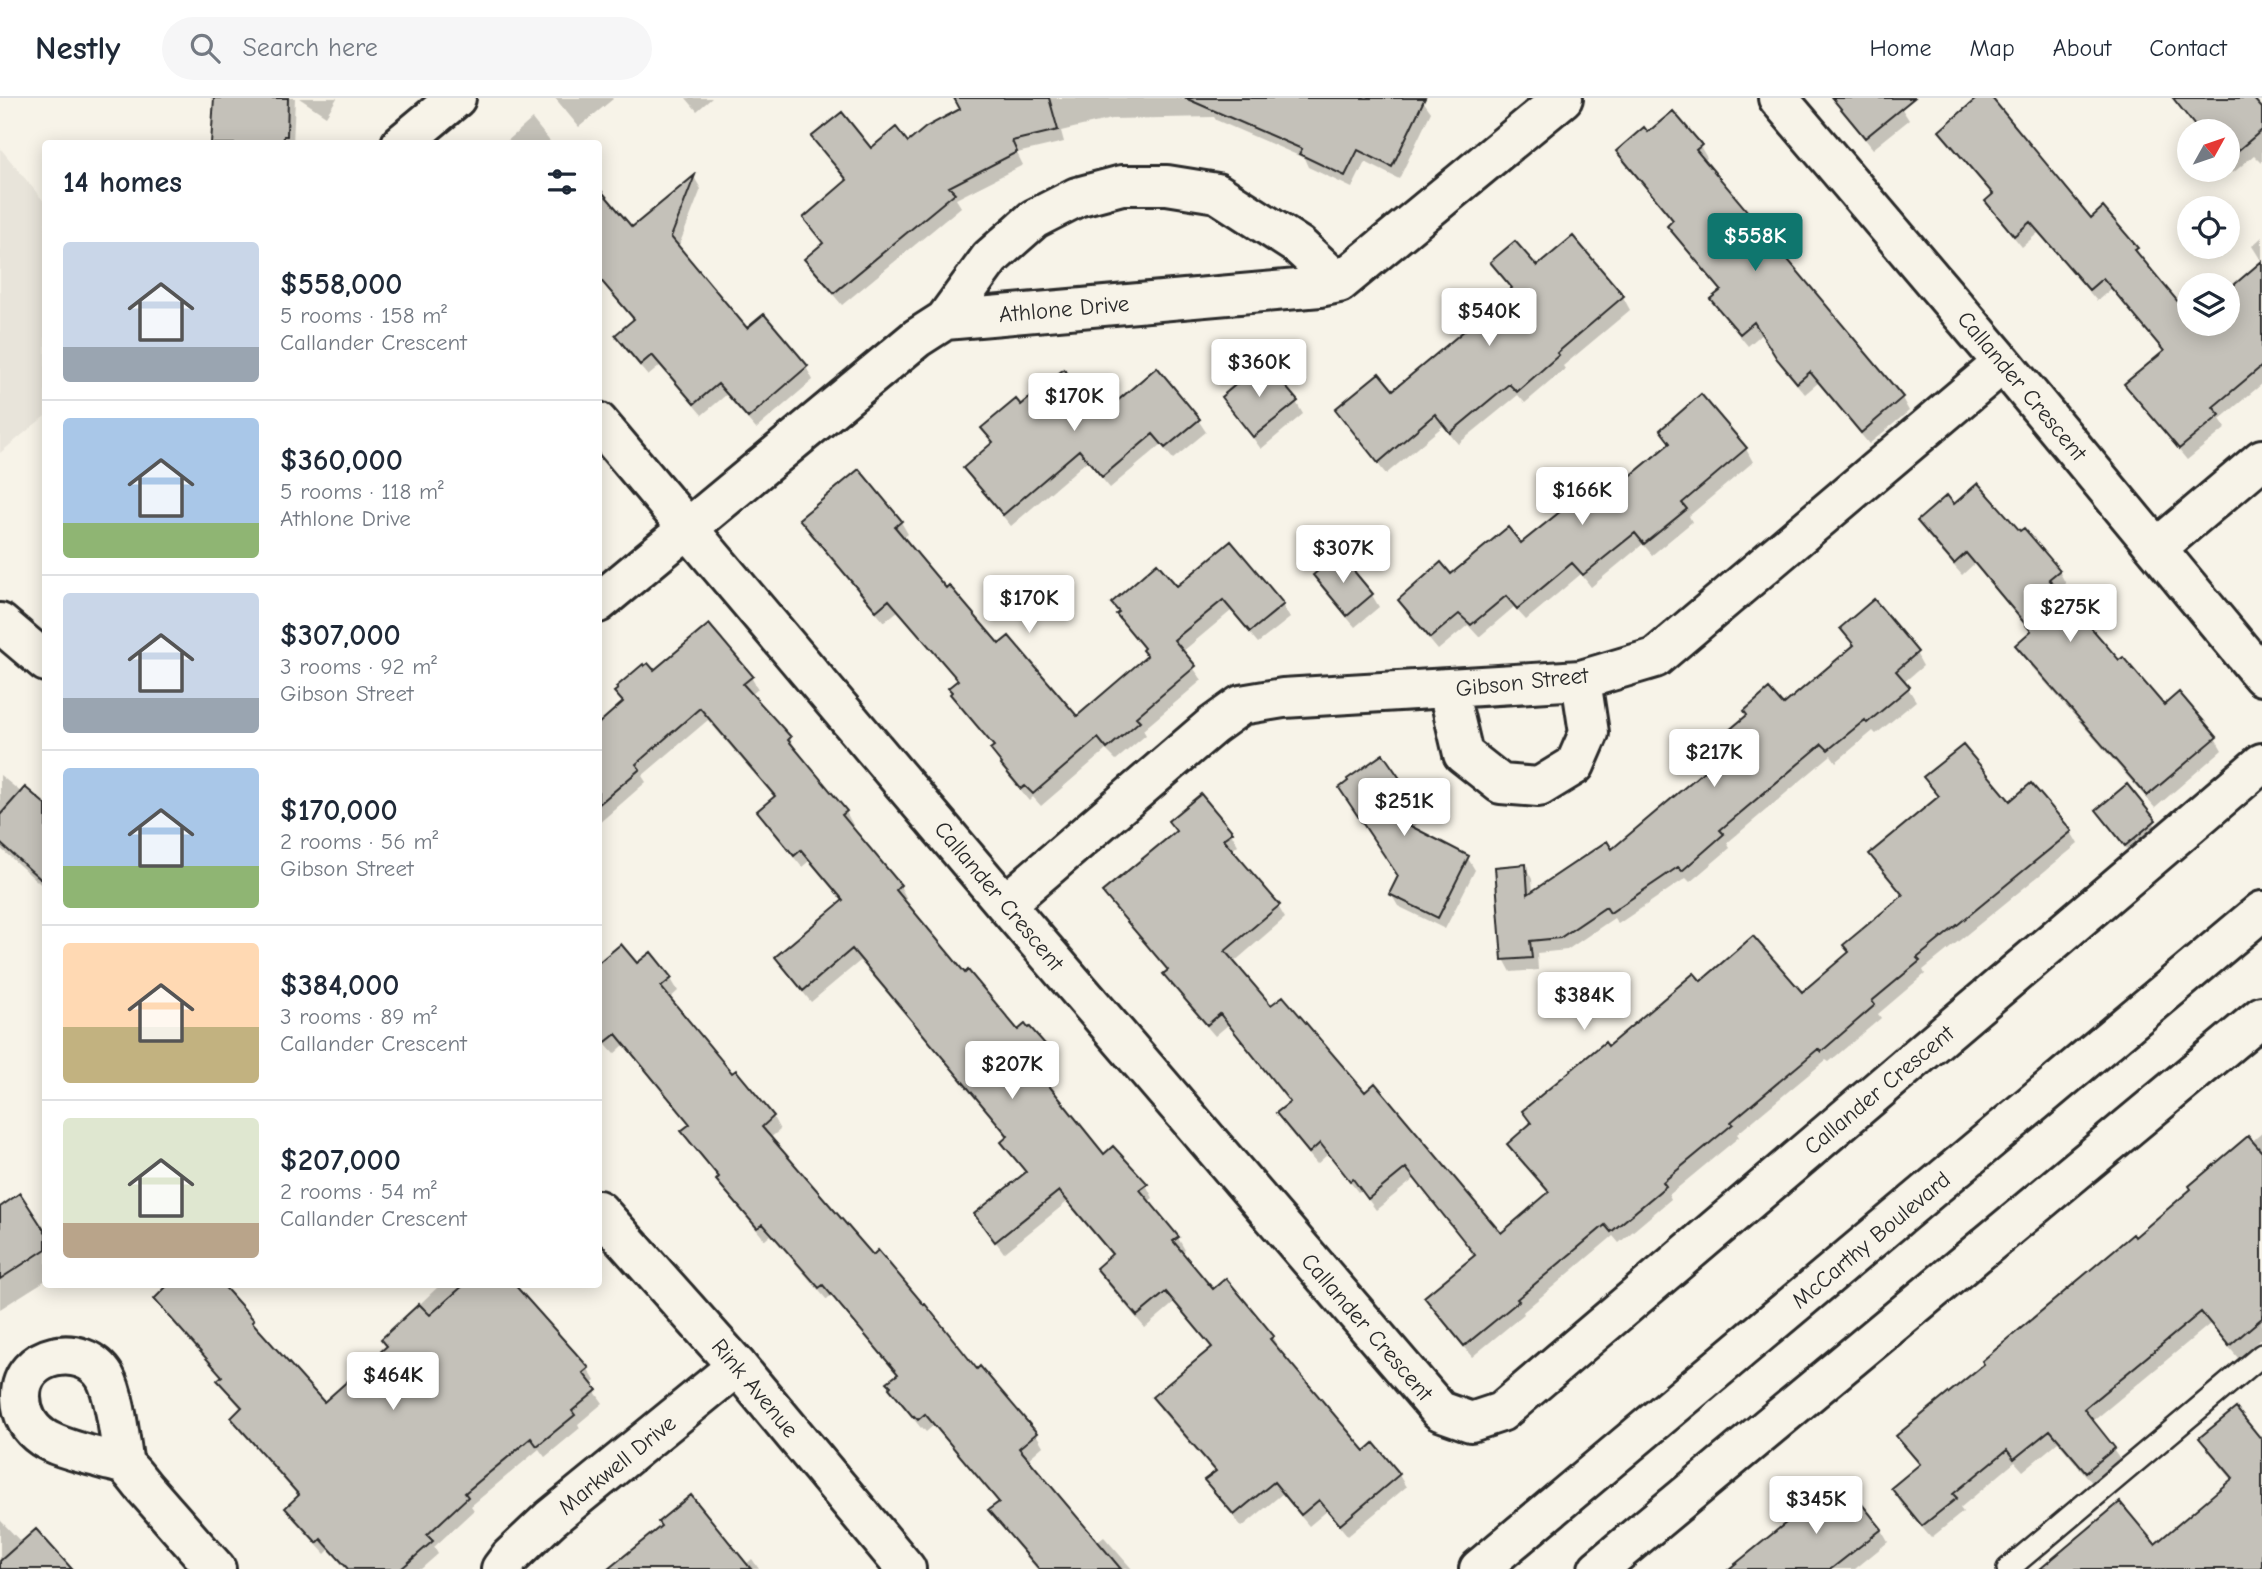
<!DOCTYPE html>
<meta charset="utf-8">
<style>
:root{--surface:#fff;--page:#f6f6f7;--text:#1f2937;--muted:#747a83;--line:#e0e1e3;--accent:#0f766e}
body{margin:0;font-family:"Comic Neue",sans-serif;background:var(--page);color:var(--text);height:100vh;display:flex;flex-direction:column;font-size:26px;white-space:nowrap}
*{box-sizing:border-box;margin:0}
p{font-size:23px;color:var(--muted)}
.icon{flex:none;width:38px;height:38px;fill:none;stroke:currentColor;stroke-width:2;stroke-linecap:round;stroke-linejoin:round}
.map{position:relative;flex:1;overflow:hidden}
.drawer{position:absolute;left:42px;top:42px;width:560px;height:1148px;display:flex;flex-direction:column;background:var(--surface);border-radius:7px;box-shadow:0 4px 18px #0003}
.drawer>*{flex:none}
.needle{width:46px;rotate:50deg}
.tools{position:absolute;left:2177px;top:21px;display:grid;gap:14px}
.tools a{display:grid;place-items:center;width:63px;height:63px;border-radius:50%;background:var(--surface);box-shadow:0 4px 18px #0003;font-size:35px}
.price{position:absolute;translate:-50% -60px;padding:0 16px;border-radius:7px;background:#fff;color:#222;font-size:23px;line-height:46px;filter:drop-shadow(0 2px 4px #0008)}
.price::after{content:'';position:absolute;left:50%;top:42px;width:21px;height:16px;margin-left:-10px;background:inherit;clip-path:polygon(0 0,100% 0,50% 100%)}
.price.on{background:var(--accent);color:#fff}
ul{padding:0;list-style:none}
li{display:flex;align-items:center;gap:21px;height:175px;padding:0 21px}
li+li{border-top:2px solid var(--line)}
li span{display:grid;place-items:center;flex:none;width:196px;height:140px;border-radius:7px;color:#555}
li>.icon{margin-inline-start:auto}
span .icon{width:84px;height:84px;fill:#fffc;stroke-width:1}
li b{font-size:30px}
h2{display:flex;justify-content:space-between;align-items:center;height:84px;padding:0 21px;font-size:30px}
header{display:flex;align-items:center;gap:42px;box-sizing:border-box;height:98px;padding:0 35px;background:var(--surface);border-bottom:2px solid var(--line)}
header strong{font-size:33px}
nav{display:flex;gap:38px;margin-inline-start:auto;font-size:24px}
.search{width:490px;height:63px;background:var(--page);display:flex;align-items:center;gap:18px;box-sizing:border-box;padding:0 24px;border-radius:38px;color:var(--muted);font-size:26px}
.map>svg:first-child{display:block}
.built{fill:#e8e4da}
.shadow{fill:#0003}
.building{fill:#c4c1b9;stroke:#2b2b2b;stroke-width:2}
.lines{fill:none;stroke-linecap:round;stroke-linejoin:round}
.service-casing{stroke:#2b2b2b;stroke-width:26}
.minor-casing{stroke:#2b2b2b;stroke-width:44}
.tertiary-casing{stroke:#2b2b2b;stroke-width:44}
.secondary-casing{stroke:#2b2b2b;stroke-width:44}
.service{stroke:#f7f3e8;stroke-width:21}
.minor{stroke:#f7f3e8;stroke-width:38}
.tertiary{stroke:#f7f3e8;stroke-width:38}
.secondary{stroke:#f7f3e8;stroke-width:38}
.labels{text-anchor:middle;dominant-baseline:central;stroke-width:5;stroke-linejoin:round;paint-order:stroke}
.street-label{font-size:23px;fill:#2b2b2b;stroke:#f7f3e8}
</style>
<header>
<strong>Nestly</strong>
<div class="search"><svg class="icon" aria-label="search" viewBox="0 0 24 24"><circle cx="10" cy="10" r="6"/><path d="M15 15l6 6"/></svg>Search here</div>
<nav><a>Home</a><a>Map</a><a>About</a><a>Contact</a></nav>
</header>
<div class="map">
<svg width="2262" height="1471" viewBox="0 0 2262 1471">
<rect width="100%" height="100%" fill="#f7f3e8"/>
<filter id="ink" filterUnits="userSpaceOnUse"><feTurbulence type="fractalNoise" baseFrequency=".0143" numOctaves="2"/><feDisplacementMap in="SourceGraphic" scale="14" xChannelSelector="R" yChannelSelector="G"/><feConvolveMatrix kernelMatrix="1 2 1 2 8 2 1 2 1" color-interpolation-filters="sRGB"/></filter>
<g filter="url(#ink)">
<path class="built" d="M0,50L46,106L45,318L0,355Z"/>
<path class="shadow" d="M210,0H295L293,46H213L216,4Z
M299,0H337L326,18Z
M555,0H612L613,1L579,29Z
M686,0H712L697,13Z
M955,0H1421L1431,14L1399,81L1365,64L1352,90L1308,69L1304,60L1216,22L1214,19L1111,21L1061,33L1064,44L1017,55L1023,67L956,101L961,109L842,207L813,173L806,161L824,146L805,120L848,84L821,52L813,39L871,52L908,46L962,12Z
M1838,0H1895L1909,22L1873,51L1843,14L1836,2Z
M1980,0H1990L2091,122L2136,151L2143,164L2189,220V226H2228V194L2262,166V286L2220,321L2226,330L2187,362L2134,298L2127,286L2164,255L2111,191L2097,203L2038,135L2022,149L1994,115L1987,103L1993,98L1949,45L1942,33Z
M2172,0H2251L2262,13V65L2254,57L2233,75L2228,68V33H2199Z
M532,21L552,46H504Z
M1648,36L1700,48L1707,60L1703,64L1902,300L1909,313L1869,346L1818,285L1805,296L1786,274L1763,235L1748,248L1720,214L1713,201L1721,194L1676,140L1669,128L1674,124L1625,66L1618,54Z
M694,79L701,91L678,150L747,233L764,219L806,269L813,282L756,331L726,297L702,317L660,268L648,278L624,250L617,238L634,223L598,180V94L632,131Z
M2262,139V164L2252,148Z
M1572,140L1623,199L1630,212L1563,268L1565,271L1525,305L1518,297L1458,346L1443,328L1386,376L1344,324L1337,312L1393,295L1513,192L1493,164L1537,171Z
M1223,299L1296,304L1303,316L1261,351Z
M1701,299L1746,351L1753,364L1689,418L1692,424L1652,457L1643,446L1591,489L1581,476L1526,522L1514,509L1479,539L1468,527L1438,552L1407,515L1400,502L1521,448L1592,411L1671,347L1662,333Z
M1088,303L1198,322L1206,334L1173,361L1161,347L1110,390L1087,363L1011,428L973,382L966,370L994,346L984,331L1020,310Z
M859,374L901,424L908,436L902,441L945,492L999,549L1076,621L1148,559L1145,552L1126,529L1113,505L1176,491L1231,445L1282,507L1290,520L1258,545L1231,513L1182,554L1202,582L1143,632L1146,637L1116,662L1106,652L1041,708L1033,699L1029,703L1010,680L992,651L994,650L959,608L952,596L958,584L898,513L884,524L808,434L801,422Z
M1954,409L2020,435L2024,432L2059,473L2066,486L2057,493L2119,565L2163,610L2215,640L2222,652L2155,710L2024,560L2017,547L2032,535L1974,466L1962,477L1926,436L1919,424Z
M1315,477L1372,497L1379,509L1355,529L1322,490Z
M1842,530L1916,555L1923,568L1904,584L1916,603L1876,636L1873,633L1836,664L1831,657L1727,745L1730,750L1690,784L1686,780L1618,826L1614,820L1567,852L1537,855L1538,872L1511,874L1504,861L1525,768L1532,781L1533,795L1612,754L1718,664L1710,651L1782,609L1854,549Z
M654,574L751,579L758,591L751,597L790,640L797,653L795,654L846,714L853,727L850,729L900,788L907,801L903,804L965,877L1018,935L1051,956L1059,969L1057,970L1059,975L1045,986L1104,1058L1146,1087L1153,1100L1148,1104L1178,1140L1185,1152L1181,1155L1213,1193L1226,1182L1273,1239L1280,1251L1278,1253L1364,1356L1399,1377L1406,1389L1348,1438L1327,1413L1309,1428L1282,1396L1242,1429L1214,1395L1207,1383L1216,1375L1161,1312L1154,1299L1212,1251L1174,1205L1145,1230L1105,1183L1098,1171L1112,1158L1067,1104L1004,1155L976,1117L1026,1076L1003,1044L1009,1040L860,863L811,904L785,872L777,860L843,804L809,763L802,769L766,726L759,713L775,700L708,622L642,678L646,684L598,726V628L624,606L617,594Z
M0,677L22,695L46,709V791L0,750Z
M1925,679L2009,705L2030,687L2071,734L2078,746L1923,872L1925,876L1878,916L1881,920L1829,964L1826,962L1737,1036L1739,1039L1669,1097L1671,1101L1619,1145L1613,1138L1523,1214L1524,1216L1472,1259L1433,1212L1426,1200L1476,1158L1414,1081L1376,1112L1361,1092L1358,1094L1328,1056L1317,1066L1285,1028L1279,1016L1290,1006L1228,927L1215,938L1172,888L1165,876L1168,874L1112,807L1105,795L1177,734L1170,723L1231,735L1238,747L1231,753L1278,808L1285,820L1233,865L1271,910L1365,996L1501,1138L1549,1096L1516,1058L1509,1046L1532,1026L1524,1013L1700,885L1802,896L1850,855L1903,799L1878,769L1871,757L1939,700Z
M1351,684L1418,709L1425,721L1411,730L1467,759L1475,772L1445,831L1398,808L1391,796L1399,779Z
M2126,689L2162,736L2133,759L2098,712Z
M637,868L671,881L678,893L669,901L732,978L735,975L773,1019L780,1032L770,1040L873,1159L1036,1336L1043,1348L1027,1362L1096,1445L1104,1439L1132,1471H1037L998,1425L991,1413L999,1406L934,1327L926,1334L922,1329L921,1330L898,1302L891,1290L898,1278L831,1198L827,1202L771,1137L765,1142L726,1095L720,1081L690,1046L683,1034L690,1027L624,947L614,956L598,938Z
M2262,1035V1240L2238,1260L2210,1226L2092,1324L2122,1364L2094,1387L2058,1344L2023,1373L2015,1364L1960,1410L1963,1414L1931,1440L1900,1404L1893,1391L1920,1368L1899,1338Z
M0,1111L46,1139V1182L0,1211Z
M441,1186H511L588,1271L595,1283L590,1287L603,1305L578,1326L580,1330L545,1359L539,1351L471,1408L474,1412L434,1449L438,1456L421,1471H346L329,1452L325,1456L294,1422L287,1410L299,1399L240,1332L233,1320L242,1312L227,1294L219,1282L222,1280L163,1213L156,1201L253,1223L259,1235L324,1307L388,1250L383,1241Z
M2201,1340L2262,1342V1471H2044L2154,1449L2233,1383L2209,1354Z
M1820,1405L1881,1432L1888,1444L1855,1471H1732Z
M0,1422L22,1445L70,1471H0Z
M752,1461L759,1471H611L745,1467Z"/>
<path class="building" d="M214,0H288L287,38H284L283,46H211Z
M954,0H1049L1058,32L1012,43L1017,54L949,89L955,95L834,195L804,161L823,145L803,120L847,82L811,39L842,14L871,50L896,29L908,44L926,29L960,11Z
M1185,0H1425L1392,69L1358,52L1345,78L1299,56L1302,51Z
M1832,0H1914L1865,40Z
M1977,0H1992L2091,120L2103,109L2138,150L2135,152L2189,217V226H2228V192L2262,163V268L2213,309L2220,317L2179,351L2124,286L2164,253L2103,180L2089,192L2030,124L2014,138L1985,103L1993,96L1939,33Z
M2173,0H2253L2262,10V32L2228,61V33H2199Z
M1673,13L1702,47L1696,52L1903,299L1861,335L1810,274L1797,285L1777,261L1754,224L1740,236L1710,201L1721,192L1667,128L1673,122L1616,53L1644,29L1648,34Z
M695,77L671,139L747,230L764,216L808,268L748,320L718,286L694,306L652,257L640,267L615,237L634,221L598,179V89L632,129Z
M1573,138L1624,198L1557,255L1559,257L1517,294L1509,286L1450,335L1435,316L1378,365L1335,311L1379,275L1393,292L1477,222L1512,190L1490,164L1515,143L1537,168Z
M1264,263L1298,303L1253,339L1221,299Z
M1157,269L1200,321L1165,350L1153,336L1102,379L1079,352L1003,417L963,370L993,344L981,330L1016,301L1021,307L1064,271L1088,301L1103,289L1116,304Z
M1701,296L1747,350L1682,405L1687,411L1644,446L1635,435L1583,477L1572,465L1517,511L1506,498L1471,527L1459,516L1430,540L1398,502L1441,464L1451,476L1508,429L1521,445L1582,396L1593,409L1670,345L1660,332Z
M859,371L902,423L895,429L946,490L949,487L999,546L1009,538L1077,618L1147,558L1142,552L1144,550L1116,516L1119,514L1111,505L1157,465L1177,488L1231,443L1284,506L1250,534L1223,502L1174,542L1196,568L1136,619L1140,623L1107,651L1098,640L1033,696L1025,688L1021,691L1001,667L1002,666L990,651L994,648L950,596L952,594L948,590L958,582L889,502L876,513L799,421Z
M1978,385L2020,433L2024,430L2060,472L2049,481L2119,562L2123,559L2164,607L2179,594L2217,639L2147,698L2015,547L2031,533L1966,455L1954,466L1917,423L1947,397L1954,406Z
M1339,455L1373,496L1347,518L1313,477Z
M1874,501L1918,554L1896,573L1910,589L1867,625L1865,622L1828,652L1822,646L1720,732L1724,736L1682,773L1678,769L1610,815L1606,809L1560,840L1530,843L1532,860L1502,862L1495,769L1526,766L1528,796L1607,743L1612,751L1717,662L1708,650L1747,617L1744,613L1769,591L1783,607L1854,547L1840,530Z
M709,526L753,578L743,586L791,639L788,642L847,713L842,717L901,787L896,792L965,875L968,872L1018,932L1025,926L1028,930L1030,929L1053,955L1050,958L1053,961L1038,974L1104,1056L1113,1048L1148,1086L1140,1092L1179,1139L1173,1143L1213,1191L1226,1180L1274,1238L1270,1241L1365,1353L1374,1345L1400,1376L1340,1427L1319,1402L1301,1417L1274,1384L1234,1417L1204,1382L1216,1373L1152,1299L1212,1249L1166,1194L1137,1218L1096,1170L1112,1156L1059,1093L995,1144L974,1116L1026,1074L1001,1044L1008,1038L852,851L803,893L775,859L843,802L801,752L794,758L757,713L775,698L700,610L636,666L640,671L598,707V626L623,604L614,594L618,591L616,589L643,566L644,568L648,565L654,572Z
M1963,647L2010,703L2031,685L2072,733L1917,860L1920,863L1872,903L1875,907L1821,954L1818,951L1731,1024L1733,1026L1663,1084L1666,1088L1611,1134L1605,1127L1517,1201L1519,1203L1464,1248L1424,1199L1475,1157L1406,1070L1368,1101L1353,1081L1350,1083L1320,1045L1309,1055L1276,1015L1290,1004L1220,916L1207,927L1163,876L1168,872L1102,794L1176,733L1168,723L1201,696L1233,734L1223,741L1280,807L1225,853L1271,907L1283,898L1365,994L1375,985L1501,1135L1549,1094L1507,1046L1531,1025L1522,1013L1605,944L1608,948L1694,875L1701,883L1753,838L1802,894L1849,854L1843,847L1903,797L1869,756L1939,698L1923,679Z
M1383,656L1419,708L1399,722L1469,758L1438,820L1389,796L1398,778L1339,690L1348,683L1347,681Z
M2127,686L2156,722L2125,748L2096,712Z
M25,689L46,707V786L0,745V717Z
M621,846L637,865L651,854L672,880L661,889L732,975L736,972L774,1018L762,1029L873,1157L878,1152L924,1207L925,1206L977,1271L980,1268L1037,1335L1019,1350L1121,1471H1039L988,1412L999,1404L925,1316L918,1322L914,1318L913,1319L889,1290L891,1288L887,1284L898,1276L823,1187L819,1190L763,1126L757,1130L716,1082L719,1079L681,1033L690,1026L616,936L598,950V865Z
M2248,1038L2262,1054V1220L2229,1248L2201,1214L2084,1311L2115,1350L2086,1374L2050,1332L2014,1361L2007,1352L1953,1396L1957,1400L1922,1428L1891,1390L1920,1366L1896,1338L1984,1266L1982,1263L2133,1136L2135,1139L2191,1091L2189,1088Z
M20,1095L46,1135V1151L0,1181V1109Z
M169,1186H222L254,1222L252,1224L324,1304L387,1248L381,1241L419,1206L430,1217L465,1186H514L589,1270L583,1275L597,1292L572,1313L575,1317L537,1348L531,1340L465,1395L468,1399L427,1437L433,1443L401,1471H348L321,1441L317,1445L285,1410L299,1397L231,1320L242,1309L217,1282L222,1278L154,1201Z
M2236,1310L2262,1342V1471H2040L2120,1404L2155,1446L2233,1380L2199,1340Z
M1844,1384L1882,1431L1831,1471H1729L1818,1399L1821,1403Z
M691,1397L751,1471H608L661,1428L658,1424Z
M36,1431L72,1471H0V1463Z"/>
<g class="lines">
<defs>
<path id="service" d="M2008,1471L2262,1257"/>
<path id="minor" d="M1778,0L2003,265L2262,578
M401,46L456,0
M945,222L990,160L1034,121L1077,99L1122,87H1167L1217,95L1299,148L1339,185
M598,324L1005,806L1440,1313L1471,1324L1501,1314L2262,665
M2157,450L2262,361
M598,505L917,240L945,222L1320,189L1339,185L1563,0
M1448,592L1463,656L1501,686L1539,689L1575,667L1589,635L1581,582
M1005,806L1212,628L1241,607L1283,600L1581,582L1655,560L2003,265
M124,1367C120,1344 116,1299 105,1279C83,1242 19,1255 21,1300C23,1346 68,1350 103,1361C109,1363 118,1364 124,1367C133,1373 141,1387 149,1395C171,1420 193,1446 216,1471
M501,1471L510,1459L550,1421L737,1268"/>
<path id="tertiary" d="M0,525L46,564
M598,1112L737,1268L906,1471"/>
<path id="secondary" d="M1479,1471L2262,813
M1598,1471L2262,918"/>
</defs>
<use href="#service" class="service-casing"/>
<use href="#minor" class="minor-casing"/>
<use href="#tertiary" class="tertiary-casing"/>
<use href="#secondary" class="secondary-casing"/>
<use href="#service" class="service"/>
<use href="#minor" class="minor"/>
<use href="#tertiary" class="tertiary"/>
<use href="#secondary" class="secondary"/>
</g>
</g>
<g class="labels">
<g class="street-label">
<text transform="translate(1064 211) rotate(-5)">Athlone Drive</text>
<text transform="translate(2022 288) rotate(50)">Callander Crescent</text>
<text transform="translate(1522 584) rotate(-6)">Gibson Street</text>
<text transform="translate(999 798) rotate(50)">Callander Crescent</text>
<text transform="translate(1879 992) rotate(-40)">Callander Crescent</text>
<text transform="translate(1871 1142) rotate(-40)">McCarthy Boulevard</text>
<text transform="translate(1367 1229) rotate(49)">Callander Crescent</text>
<text transform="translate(755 1290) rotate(50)">Rink Avenue</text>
<text transform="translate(617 1367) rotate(-39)">Markwell Drive</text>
</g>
</g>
</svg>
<div class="tools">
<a><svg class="needle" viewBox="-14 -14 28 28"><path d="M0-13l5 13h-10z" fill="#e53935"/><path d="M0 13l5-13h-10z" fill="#747a83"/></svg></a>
<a><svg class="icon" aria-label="locate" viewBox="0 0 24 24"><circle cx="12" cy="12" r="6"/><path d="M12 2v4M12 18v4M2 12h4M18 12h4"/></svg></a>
<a><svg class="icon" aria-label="layers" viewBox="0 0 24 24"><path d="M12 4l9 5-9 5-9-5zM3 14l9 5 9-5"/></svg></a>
</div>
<b class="price on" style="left:1755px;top:175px">$558K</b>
<b class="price" style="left:1489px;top:250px">$540K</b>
<b class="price" style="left:1259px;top:301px">$360K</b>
<b class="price" style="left:1074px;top:335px">$170K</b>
<b class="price" style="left:1582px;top:429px">$166K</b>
<b class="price" style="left:1343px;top:487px">$307K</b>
<b class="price" style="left:1029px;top:537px">$170K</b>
<b class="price" style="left:2070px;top:546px">$275K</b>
<b class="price" style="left:1714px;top:691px">$217K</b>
<b class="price" style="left:1404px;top:740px">$251K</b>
<b class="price" style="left:1584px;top:934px">$384K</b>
<b class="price" style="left:1012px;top:1003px">$207K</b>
<b class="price" style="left:393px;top:1314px">$464K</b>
<b class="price" style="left:1816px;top:1438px">$345K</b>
<section class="drawer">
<h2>14 homes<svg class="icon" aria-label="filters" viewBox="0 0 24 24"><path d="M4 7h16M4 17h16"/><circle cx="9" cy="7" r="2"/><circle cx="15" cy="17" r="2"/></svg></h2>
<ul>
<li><span style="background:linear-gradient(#c9d6e8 75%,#9aa5b1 0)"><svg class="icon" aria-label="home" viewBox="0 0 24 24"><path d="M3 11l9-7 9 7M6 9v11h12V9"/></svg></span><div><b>$558,000</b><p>5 rooms · 158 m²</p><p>Callander Crescent</p></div></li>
<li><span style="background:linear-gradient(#a9c7e8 75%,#8fb573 0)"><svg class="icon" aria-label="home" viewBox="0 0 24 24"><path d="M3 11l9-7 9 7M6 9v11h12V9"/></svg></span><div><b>$360,000</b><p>5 rooms · 118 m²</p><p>Athlone Drive</p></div></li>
<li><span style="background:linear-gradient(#c9d6e8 75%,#9aa5b1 0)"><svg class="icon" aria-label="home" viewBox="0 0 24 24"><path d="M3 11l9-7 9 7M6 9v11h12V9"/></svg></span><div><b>$307,000</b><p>3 rooms · 92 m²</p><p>Gibson Street</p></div></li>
<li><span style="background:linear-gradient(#a9c7e8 70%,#8fb573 0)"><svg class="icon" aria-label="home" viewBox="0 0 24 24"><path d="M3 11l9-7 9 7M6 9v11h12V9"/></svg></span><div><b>$170,000</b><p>2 rooms · 56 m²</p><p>Gibson Street</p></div></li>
<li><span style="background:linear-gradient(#ffd9b3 60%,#c2b280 0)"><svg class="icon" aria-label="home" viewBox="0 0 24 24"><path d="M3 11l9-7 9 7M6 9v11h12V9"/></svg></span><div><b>$384,000</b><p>3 rooms · 89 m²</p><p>Callander Crescent</p></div></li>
<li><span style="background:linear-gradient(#dfe7d0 75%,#b9a48a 0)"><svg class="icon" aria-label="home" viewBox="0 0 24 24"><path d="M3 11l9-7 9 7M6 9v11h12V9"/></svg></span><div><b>$207,000</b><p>2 rooms · 54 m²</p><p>Callander Crescent</p></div></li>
</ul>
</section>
</div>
